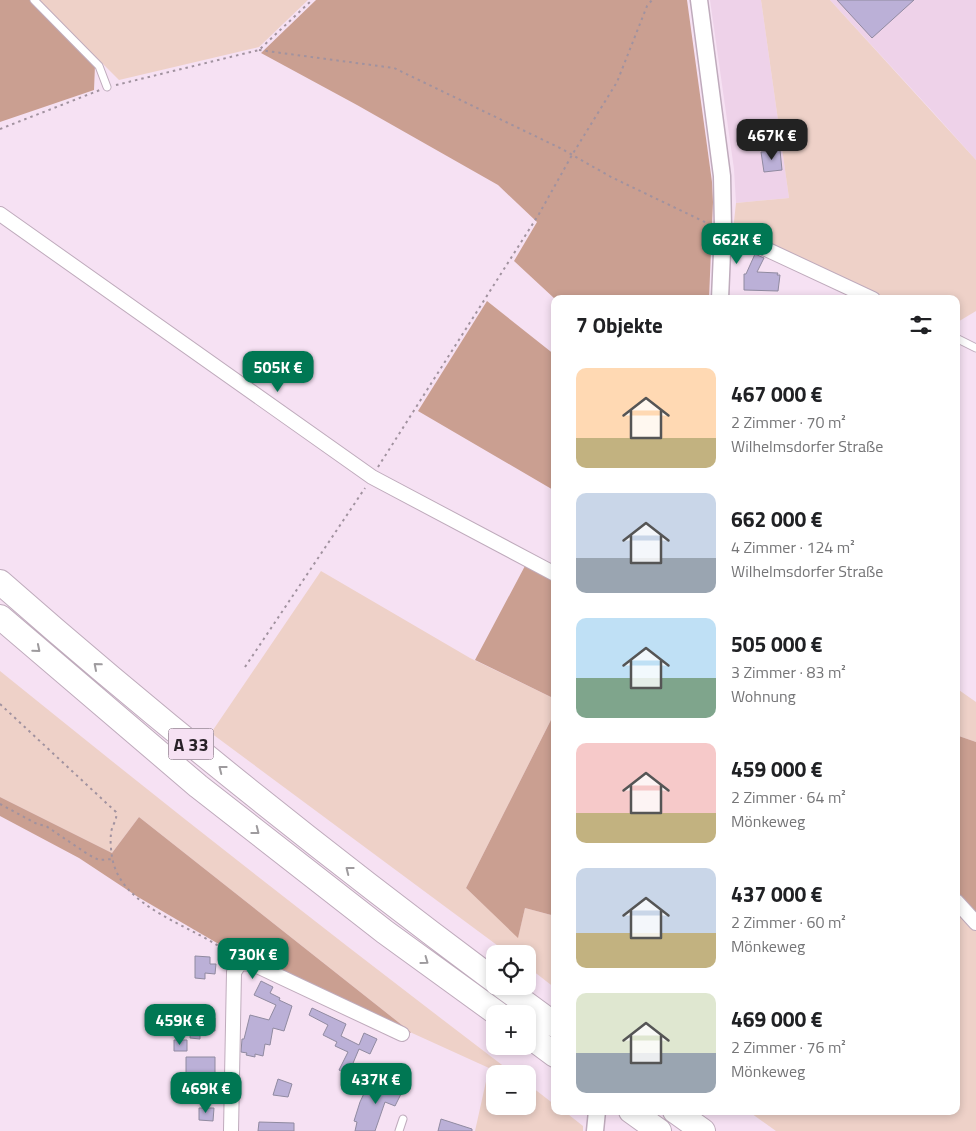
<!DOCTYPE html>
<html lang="de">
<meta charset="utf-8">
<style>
:root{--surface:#fff;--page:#f2f2f2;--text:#202124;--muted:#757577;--accent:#007753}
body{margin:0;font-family:"Titillium Web",sans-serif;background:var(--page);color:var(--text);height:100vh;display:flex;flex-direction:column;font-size:19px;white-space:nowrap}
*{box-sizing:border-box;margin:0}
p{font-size:16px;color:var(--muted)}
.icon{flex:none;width:28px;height:28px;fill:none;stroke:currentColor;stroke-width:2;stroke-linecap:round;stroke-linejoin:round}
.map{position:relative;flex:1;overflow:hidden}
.details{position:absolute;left:551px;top:295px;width:409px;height:820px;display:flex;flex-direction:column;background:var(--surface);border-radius:10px;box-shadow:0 2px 8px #0003}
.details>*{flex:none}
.fabs{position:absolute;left:486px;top:945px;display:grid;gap:10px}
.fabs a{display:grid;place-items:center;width:50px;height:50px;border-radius:10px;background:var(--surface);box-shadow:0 2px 8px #0003;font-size:25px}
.price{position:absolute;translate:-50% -42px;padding:0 11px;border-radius:10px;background:var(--accent);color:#fff;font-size:16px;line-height:32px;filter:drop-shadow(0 1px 2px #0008)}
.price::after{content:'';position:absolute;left:50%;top:30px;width:15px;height:11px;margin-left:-8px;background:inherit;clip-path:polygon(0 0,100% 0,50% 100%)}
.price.on{background:#222;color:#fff}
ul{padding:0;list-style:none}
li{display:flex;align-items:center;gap:15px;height:125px;padding:0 25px}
li span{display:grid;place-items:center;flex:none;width:140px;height:100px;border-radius:10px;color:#555}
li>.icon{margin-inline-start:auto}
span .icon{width:60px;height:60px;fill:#fffc;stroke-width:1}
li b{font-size:21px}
h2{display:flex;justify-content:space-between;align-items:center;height:60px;padding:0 25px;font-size:21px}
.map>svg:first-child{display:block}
.built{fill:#eed2e9}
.green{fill:#eed1c8}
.forest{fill:#ca9f91}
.building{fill:#bbb0d7;stroke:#908aa0}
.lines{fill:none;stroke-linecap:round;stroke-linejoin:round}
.service-casing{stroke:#bfabbc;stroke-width:9}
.minor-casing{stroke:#bfabbc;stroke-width:16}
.tertiary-casing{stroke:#bfabbc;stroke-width:19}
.motorway-casing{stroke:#bfabbc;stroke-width:26}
.path{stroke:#a1929f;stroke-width:2;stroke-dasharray:2.5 4;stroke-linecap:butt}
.service{stroke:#fff;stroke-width:7}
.minor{stroke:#fff;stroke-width:14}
.tertiary{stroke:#fff;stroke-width:16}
.motorway{stroke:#fff;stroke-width:24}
.oneway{stroke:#9e9b9e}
.labels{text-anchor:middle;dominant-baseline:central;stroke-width:5;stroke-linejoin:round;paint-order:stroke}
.shield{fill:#f6e1f3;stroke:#665b64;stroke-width:1}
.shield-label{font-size:18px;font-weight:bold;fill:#282127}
</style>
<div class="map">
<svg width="976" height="1131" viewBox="0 0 976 1131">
<rect width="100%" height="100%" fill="#f6e1f3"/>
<path class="built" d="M710,0H761L789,198L736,203L734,169Z
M830,0H976V160L933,112Z"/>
<path class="green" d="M39,0H308L259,47L119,80Z
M761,0H830L976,160V311L956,323V299H881L733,231L736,203L789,198Z
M321,571L470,658L555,699V712L466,888L518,937L525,908L555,916V988L528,967V954H509L211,733Z
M0,671C169,808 340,942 514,1074H495V1106H528V1084L555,1105V1111H564L583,1126V1131H475L489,1068L412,1033L139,817L112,853L0,797Z
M956,688L976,702V742L956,735Z
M956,907L976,929V1131H776L748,1111H956Z"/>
<path class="forest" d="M0,0H30L95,65L94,90L0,122Z
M316,0H687L712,182L713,202L709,299H555L514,261L537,222L498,185L357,105L261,53Z
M487,301L555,355V491L418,411Z
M526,564L555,580V699L475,660Z
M555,712V916L525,908L518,938L466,888Z
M956,735L976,742V915L956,893Z
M0,797L112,853L139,817L412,1033L229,950L138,897L79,858L0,816Z"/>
<path class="building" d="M837,0H914L872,38Z
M780,150L782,170L764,172L761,152Z
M755,254L764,258L757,272L778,273L777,275H780L778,291L744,290V274H746Z
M195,956L210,957V964H216L215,974L205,973V979L195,978Z
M261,981L273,987L270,993L280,998L279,1000L292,1006L284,1031L273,1028L270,1045L265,1044L263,1056L255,1054V1057L246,1055L247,1053L241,1052L242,1039H244L250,1015L269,1020L276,1005L254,995Z
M312,1008L346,1024L341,1036L359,1045L364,1033L377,1039L370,1054L359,1049L348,1075L339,1070L348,1052L335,1046L337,1042L323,1035L328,1025L309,1015Z
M198,1015H211V1018H215V1031H200V1039L190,1038L191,1023H198Z
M174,1040H187V1051H174Z
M186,1057H215V1076H200V1103L191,1102V1076H186Z
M278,1079L292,1084L288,1097L273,1095Z
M382,1079L404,1088L395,1106L385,1102L375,1131H355L357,1122L354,1121L360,1102L368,1085L377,1090Z
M199,1108H214L213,1121L199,1120Z
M441,1119L472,1129V1131H438Z
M259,1122L294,1123V1131H258Z"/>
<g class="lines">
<defs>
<path id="service" d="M34,0L99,66L107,87
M956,338L976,348
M399,1131L403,1119"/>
<path id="minor" d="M0,214L372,477L555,574
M723,229L873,299
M956,901L976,923
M231,1131L234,972L240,963L253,964L402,1034"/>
<path id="tertiary" d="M699,0L722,176L723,229L720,299
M595,1131L597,1111"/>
<path id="motorway" d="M0,582C159,722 325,854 495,981
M0,617L198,786L385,932L498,1014
M502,986L555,1025
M528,1035L555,1055
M631,1111L659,1131
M675,1111L703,1131"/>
</defs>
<use href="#service" class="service-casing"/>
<use href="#minor" class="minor-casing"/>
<use href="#tertiary" class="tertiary-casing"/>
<use href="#motorway" class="motorway-casing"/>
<path class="path" d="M259,50L394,68L562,149L611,177L709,224
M116,85L259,50L312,0
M0,129L100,90
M378,467L539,214L572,155L617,82L647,6L652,0
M245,667L365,488
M0,704L116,812C118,820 111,826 111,834C110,841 111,850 112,857C121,910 195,925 231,955
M0,804L37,824L46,826L89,855L99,860L113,859"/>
<use href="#service" class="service"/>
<use href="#minor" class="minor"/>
<use href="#tertiary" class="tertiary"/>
<use href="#motorway" class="motorway"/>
</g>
<defs><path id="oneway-chevron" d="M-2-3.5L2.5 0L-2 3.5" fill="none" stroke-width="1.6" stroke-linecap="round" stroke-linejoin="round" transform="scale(1.25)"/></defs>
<g class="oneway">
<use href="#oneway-chevron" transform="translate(37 649) rotate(40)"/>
<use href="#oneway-chevron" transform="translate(97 666) rotate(-139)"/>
<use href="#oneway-chevron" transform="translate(222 769) rotate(-142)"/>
<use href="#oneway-chevron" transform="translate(256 831) rotate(38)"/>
<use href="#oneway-chevron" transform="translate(349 870) rotate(-142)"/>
<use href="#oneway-chevron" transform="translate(425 961) rotate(36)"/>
</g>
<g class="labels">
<rect class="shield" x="168.5" y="728.5" width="45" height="31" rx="4"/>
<g class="shield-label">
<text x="191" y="744">A 33</text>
</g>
</g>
</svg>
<div class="fabs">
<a><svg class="icon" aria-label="locate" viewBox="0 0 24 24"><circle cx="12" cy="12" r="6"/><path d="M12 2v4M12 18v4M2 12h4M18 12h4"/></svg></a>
<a>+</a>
<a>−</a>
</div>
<b class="price on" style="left:772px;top:161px">467K €</b>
<b class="price" style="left:737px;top:265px">662K €</b>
<b class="price" style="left:278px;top:393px">505K €</b>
<b class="price" style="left:253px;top:980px">730K €</b>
<b class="price" style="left:180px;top:1046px">459K €</b>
<b class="price" style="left:376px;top:1105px">437K €</b>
<b class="price" style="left:206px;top:1114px">469K €</b>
<section class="details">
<h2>7 Objekte<svg class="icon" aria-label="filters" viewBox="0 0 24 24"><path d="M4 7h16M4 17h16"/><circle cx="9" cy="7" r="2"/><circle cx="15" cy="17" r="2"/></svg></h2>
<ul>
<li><span style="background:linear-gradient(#ffd9b3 70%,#c2b280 0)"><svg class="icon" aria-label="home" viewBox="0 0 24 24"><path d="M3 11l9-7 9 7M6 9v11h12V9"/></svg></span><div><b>467 000 €</b><p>2 Zimmer · 70 m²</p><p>Wilhelmsdorfer Straße</p></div></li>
<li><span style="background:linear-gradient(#c9d6e8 65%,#9aa5b1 0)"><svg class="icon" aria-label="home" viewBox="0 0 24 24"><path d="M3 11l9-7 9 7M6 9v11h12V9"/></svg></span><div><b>662 000 €</b><p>4 Zimmer · 124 m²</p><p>Wilhelmsdorfer Straße</p></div></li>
<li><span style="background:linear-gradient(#bfe0f5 60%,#7fa58c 0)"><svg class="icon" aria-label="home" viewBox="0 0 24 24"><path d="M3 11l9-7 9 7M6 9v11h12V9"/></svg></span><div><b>505 000 €</b><p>3 Zimmer · 83 m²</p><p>Wohnung</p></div></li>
<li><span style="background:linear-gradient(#f6c9c9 70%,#c2b280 0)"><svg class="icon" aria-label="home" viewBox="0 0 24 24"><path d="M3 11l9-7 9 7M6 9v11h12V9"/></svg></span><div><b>459 000 €</b><p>2 Zimmer · 64 m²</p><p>Mönkeweg</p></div></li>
<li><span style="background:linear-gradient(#c9d6e8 65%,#c2b280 0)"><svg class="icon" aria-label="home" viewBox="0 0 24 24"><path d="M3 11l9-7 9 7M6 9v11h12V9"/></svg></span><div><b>437 000 €</b><p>2 Zimmer · 60 m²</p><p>Mönkeweg</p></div></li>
<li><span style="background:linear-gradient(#dfe7d0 60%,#9aa5b1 0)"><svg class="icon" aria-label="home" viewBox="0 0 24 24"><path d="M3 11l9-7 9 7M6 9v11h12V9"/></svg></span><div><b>469 000 €</b><p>2 Zimmer · 76 m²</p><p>Mönkeweg</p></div></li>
</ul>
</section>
</div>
